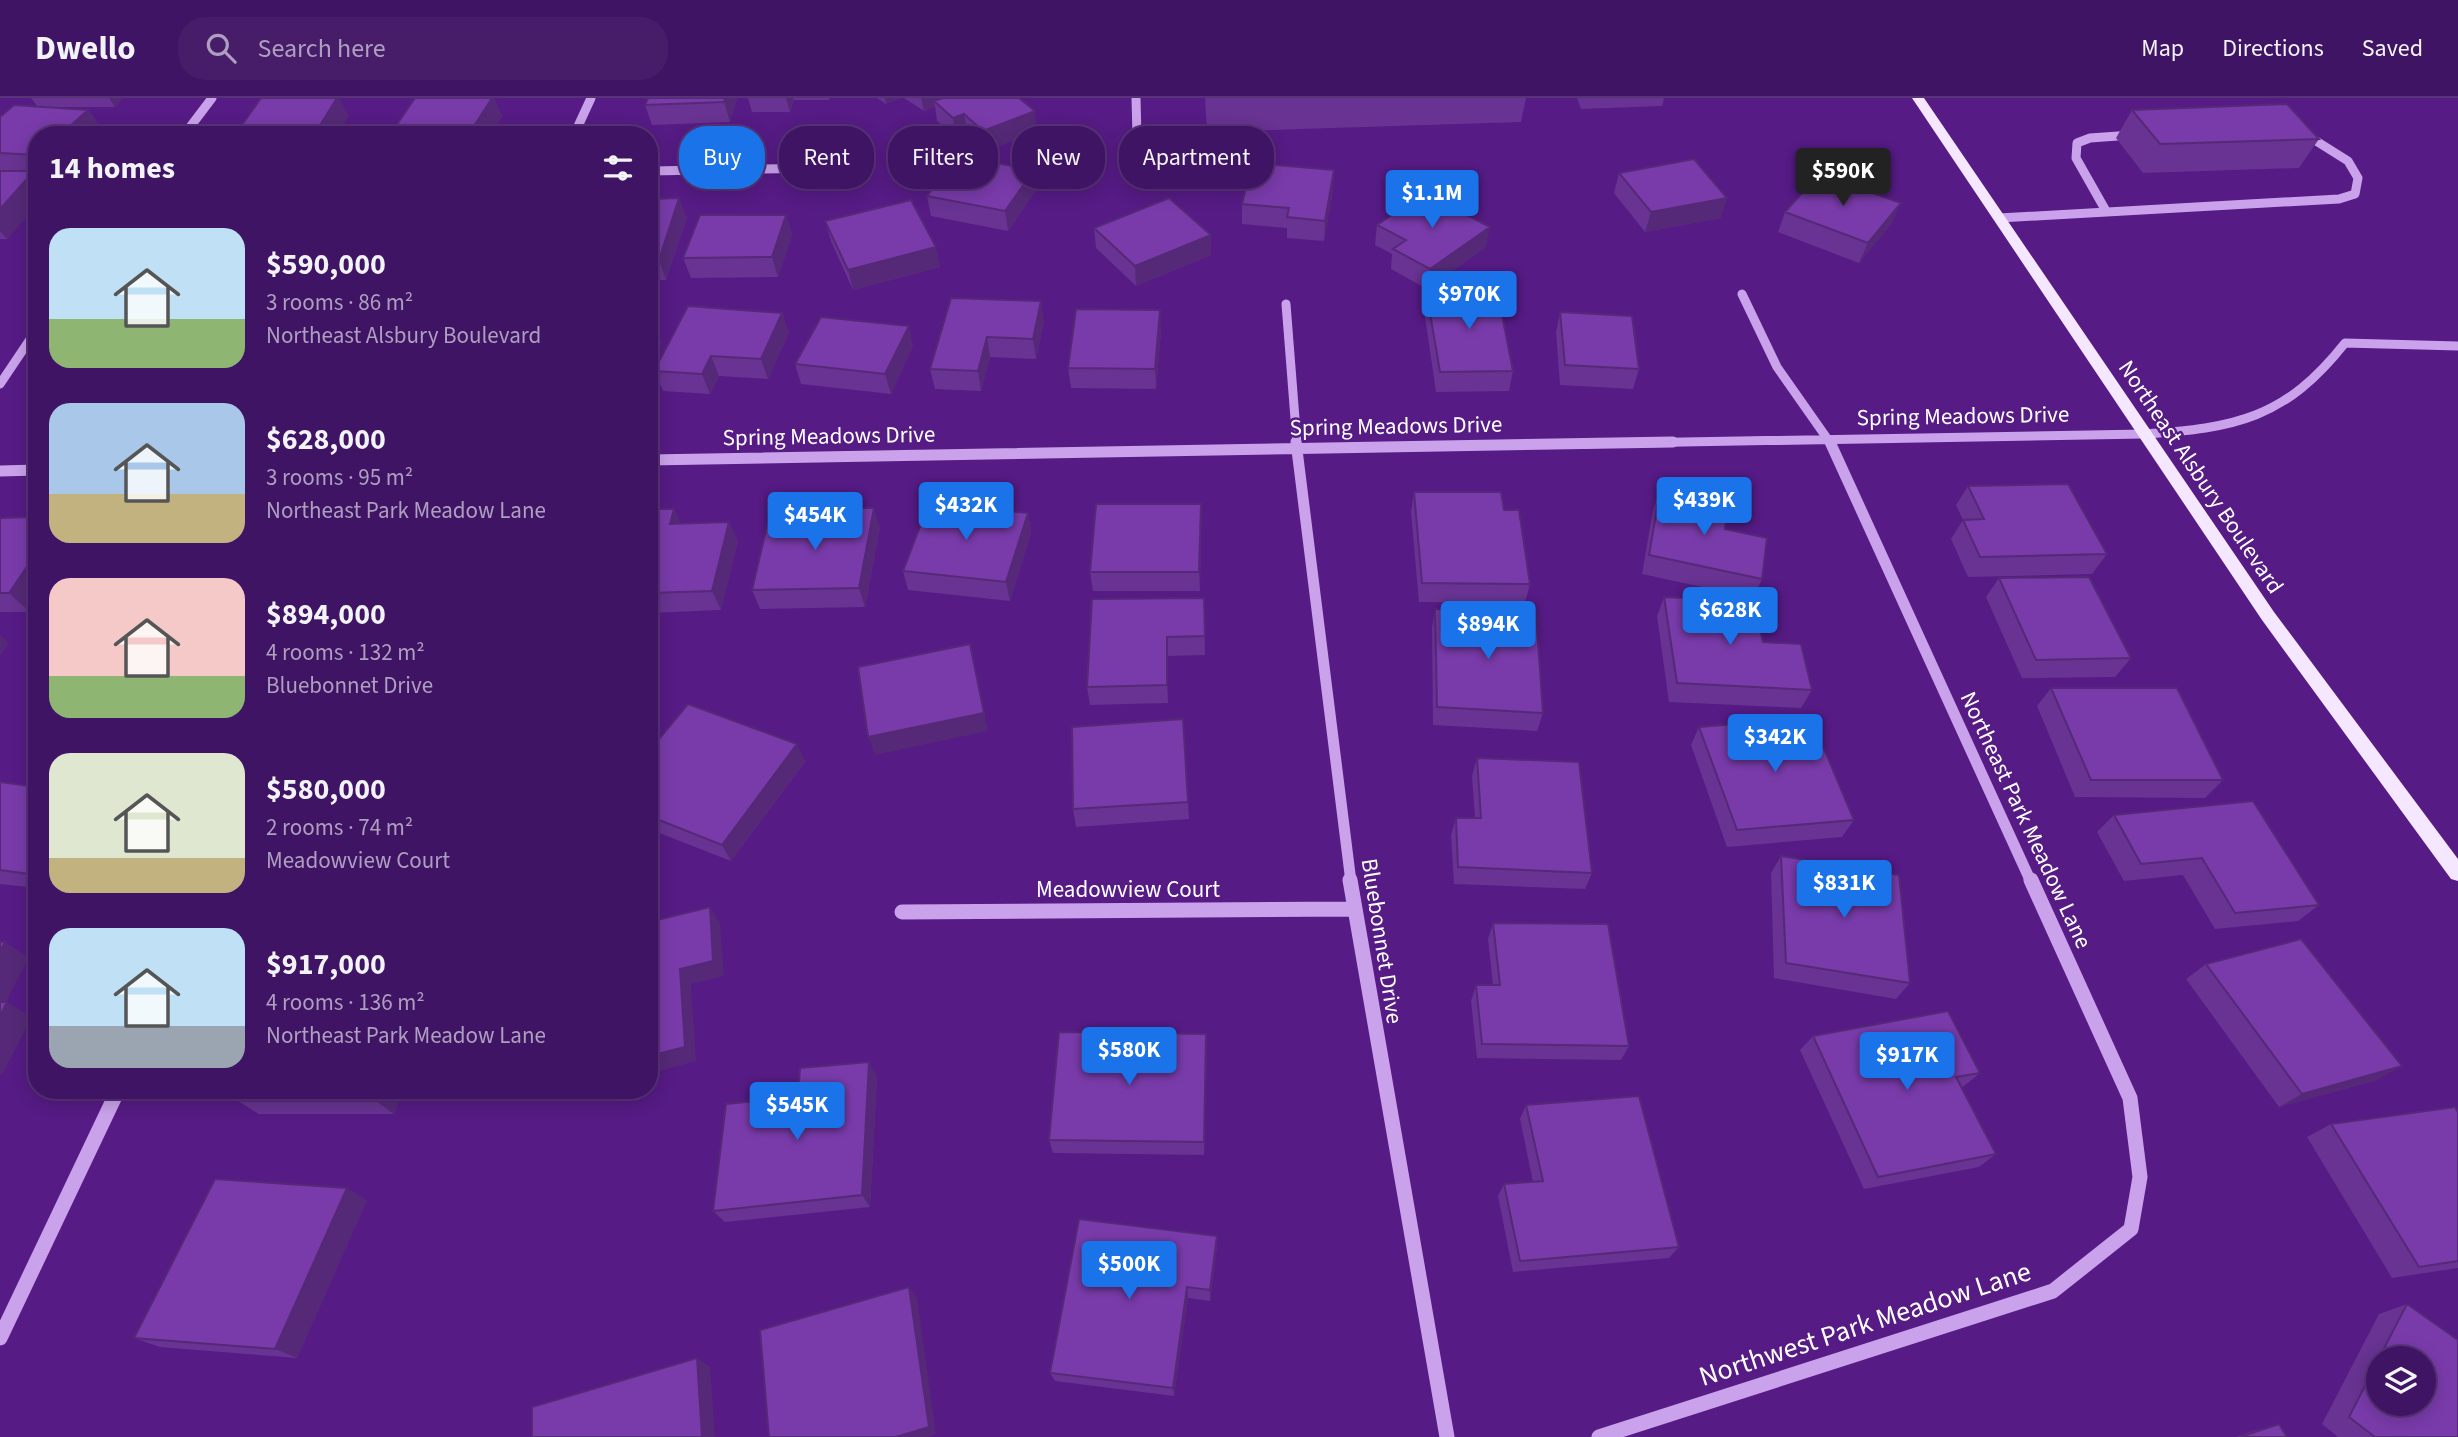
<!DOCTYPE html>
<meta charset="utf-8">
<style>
:root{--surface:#401464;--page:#471d6a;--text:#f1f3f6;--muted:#ae9ebf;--line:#593378;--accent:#1a73e8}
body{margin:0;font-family:"Source Sans 3",sans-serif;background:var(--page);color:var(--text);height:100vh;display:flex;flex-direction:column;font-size:26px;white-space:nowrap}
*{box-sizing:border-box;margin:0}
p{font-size:23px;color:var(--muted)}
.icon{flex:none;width:38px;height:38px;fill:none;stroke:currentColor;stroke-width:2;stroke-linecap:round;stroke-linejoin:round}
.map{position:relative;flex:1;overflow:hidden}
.sheet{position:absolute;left:28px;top:28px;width:630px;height:973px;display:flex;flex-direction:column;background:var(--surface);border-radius:28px;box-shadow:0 4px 18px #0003,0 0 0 2px var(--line)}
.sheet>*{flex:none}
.hud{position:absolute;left:679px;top:28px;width:665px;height:63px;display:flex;gap:14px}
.fabs{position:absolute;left:2366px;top:1248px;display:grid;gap:14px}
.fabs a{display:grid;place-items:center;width:70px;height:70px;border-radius:50%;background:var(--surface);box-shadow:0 4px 18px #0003,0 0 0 2px var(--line);font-size:35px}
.price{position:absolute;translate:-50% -60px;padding:0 16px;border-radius:7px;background:var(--accent);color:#fff;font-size:23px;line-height:46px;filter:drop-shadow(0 2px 4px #0008)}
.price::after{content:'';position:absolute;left:50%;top:42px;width:21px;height:16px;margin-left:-10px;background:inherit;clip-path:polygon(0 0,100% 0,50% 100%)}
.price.active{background:#222;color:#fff}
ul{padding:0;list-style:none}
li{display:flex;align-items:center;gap:21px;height:175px;padding:0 21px}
li span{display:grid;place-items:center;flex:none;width:196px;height:140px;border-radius:21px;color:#555}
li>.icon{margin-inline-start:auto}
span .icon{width:84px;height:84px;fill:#fffc;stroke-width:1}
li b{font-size:30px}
h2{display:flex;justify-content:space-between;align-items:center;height:84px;padding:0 21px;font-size:30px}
.pill{padding:0 24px;border-radius:28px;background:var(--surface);box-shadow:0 4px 18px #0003,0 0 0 2px var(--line);font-size:24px;line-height:63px}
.pill.active{background:var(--accent);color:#fff}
header{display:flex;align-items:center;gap:42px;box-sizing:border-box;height:98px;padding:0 35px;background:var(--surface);border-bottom:2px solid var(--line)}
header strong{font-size:33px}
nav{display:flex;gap:38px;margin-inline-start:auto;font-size:24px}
.search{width:490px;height:63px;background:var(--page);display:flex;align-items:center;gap:18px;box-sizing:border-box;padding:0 24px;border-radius:28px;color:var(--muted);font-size:26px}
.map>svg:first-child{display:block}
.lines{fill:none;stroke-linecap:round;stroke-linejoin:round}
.minor-far2{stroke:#caa2eb;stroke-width:9}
.minor-far1{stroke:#caa2eb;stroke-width:11}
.minor{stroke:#caa2eb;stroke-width:15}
.major{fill:#f5e7ff;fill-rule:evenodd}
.wall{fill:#683392;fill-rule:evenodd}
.shaded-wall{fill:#552977}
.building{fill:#793baa;stroke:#552977;stroke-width:2}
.labels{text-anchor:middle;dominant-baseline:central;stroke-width:5;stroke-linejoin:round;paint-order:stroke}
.street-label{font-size:23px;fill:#fff;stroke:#561b85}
.near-street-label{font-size:28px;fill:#fff;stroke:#561b85}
</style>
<header>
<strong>Dwello</strong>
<div class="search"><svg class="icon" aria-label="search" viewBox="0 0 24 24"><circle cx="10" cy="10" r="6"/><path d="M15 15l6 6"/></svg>Search here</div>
<nav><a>Map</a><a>Directions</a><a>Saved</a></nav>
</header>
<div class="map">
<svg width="2458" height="1339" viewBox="0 0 2458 1339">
<rect width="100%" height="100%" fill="#561b85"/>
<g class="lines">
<path class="minor-far2" d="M1136,0L1137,39
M184,37L212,0
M574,37L591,0
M649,73L828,70
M2106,113L2076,60L2077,45L2090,40L2132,37
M1999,120L2339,101L2355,96L2358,80L2348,63L2305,36
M1742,196L1777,269L1831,346
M1286,206L1297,346
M0,286L37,231
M1572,346L2144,336C2235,330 2285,321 2345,245L2458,248"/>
<path class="minor-far1" d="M1296,344L1351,784
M1830,344L2031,784
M649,362L1673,344
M0,373L37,372"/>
<path class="minor" d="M1350,782L1447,1339
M902,814L1354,811
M0,1240L118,992
M1599,1339L2053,1193L2131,1131L2140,1079L2130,1000L2031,782"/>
<path class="major" d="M1912,0H1924L2274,514L2458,761V783L2451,781L2262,522Z"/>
</g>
<path class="wall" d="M31,0H123L115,9H51L88,12L102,31L37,37V107L7,141H0V19L37,8Z
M415,0H494L502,18L491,37H392L391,35Z
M648,0H737L730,24L652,27L645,7Z
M748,0H830L829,2H794L790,14H752Z
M877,0H900L886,6Z
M904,0H1019L1037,33L987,53L968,36L956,40L937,23L935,8L924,13Z
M1205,0H1526L1521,24L1207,34Z
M1577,0H1664L1662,8L1581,11Z
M2132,12L2319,41L2299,70L2143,75L2116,40Z
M1619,75L1721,120L1645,134L1614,95Z
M1036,92L1008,133L931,118L927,98Z
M1333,92L1324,143L1287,140V130L1242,126V106Z
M649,101L687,120L666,182H649Z
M1785,114L1892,125L1859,165L1778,134Z
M786,117L792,137L778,179L691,180L683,160Z
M825,123L940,169L853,192L831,143Z
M1377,127L1486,149L1427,191L1391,171L1392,156L1375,147Z
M1094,130L1211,157L1136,188L1096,150Z
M1426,192L1513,273L1509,293L1436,294L1424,212Z
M951,200L1044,223L1036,261L990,259L981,293L935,291L930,271Z
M1560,214L1639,271L1633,291L1560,287L1556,234Z
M782,215L789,235L768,281L719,278L710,296L663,293L654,273Z
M1161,232L1156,291L1071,290L1068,270Z
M913,248L891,296L801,286L795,266Z
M1968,388L2107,456L2092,476L1968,479L1951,441L1963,422L1956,407Z
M1660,393L1725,431L1762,481L1753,500L1642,476L1653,412Z
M1414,394L1530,486L1525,505L1419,504L1411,414Z
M1201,406L1200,493H1093L1090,474Z
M649,411L681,425L738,443L721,512L649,515Z
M1028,415L1031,435L1010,503L908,492L903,473Z
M0,420L30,514H0Z
M880,429L865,509L760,511L752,492Z
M1999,480L2131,560L2115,579L2022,580L1986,499Z
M1664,499L1763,544L1812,592L1801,610L1669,604L1657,518Z
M1204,500L1205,557L1168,558V605L1090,607L1087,589Z
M1435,511L1543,615L1537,633L1433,627L1432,530Z
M2051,590L2223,682L2205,700L2075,699L2037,608Z
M1699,629L1854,722L1842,739L1727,749L1691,647Z
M797,646L805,664L731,763L649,731V653Z
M1477,660L1592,775L1585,791L1454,786L1451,737L1456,720H1475L1472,678Z
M0,684L37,689V790L0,786Z
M1188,704L1189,721L1076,729L1073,711Z
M2114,717L2319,807L2298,823L2215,831L2183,777L2124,783L2097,734Z
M1781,758L1910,885L1896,901L1774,880L1771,775Z
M1493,825L1629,948L1621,962L1477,960L1471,903L1476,887H1493L1488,841Z
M2206,866L2377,982L2279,1009L2186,881Z
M1813,938L1980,975L1964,988L1961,989L1996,1056L1979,1069L1864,1091L1800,952Z
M1207,950L1204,1057L1053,1055L1049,1042Z
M877,978L870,1109L725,1124L713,1113L798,999Z
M242,992H403L394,1016H259L238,1003Z
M1526,1007L1679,1149L1669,1160L1513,1174L1498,1098L1504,1086L1533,1084L1520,1021Z
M2458,1014V1170L2392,1180L2307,1039L2331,1026Z
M367,1102L297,1260L160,1249L134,1240Z
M1217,1149L1210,1203L1188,1200L1174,1298L1055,1283L1050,1275Z
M2407,1206L2458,1339H2338L2322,1326L2379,1216ZM2378,1260H2424L2378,1306Z
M2279,1326L2287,1339H2236L2253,1333Z"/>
<path class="shaded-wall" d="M109,0H123L115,9Z
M337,0H339L349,18L338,37H314Z
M492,0H494L502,18L491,37H469Z
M725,0H737L730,24L724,4Z
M786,0H793L794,2L790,14Z
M885,0H900L886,6Z
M921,0H952L934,3L935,8L924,13Z
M88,12L102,31L96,37H60Z
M1035,13L1037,33L987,53L983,33Z
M964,16L968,36L956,40L953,20Z
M1034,72L1036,92L1008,133L1005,113Z
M1334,72L1333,92L1324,143L1325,123Z
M34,73L37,77V107L7,141L0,133V111Z
M679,100L687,120L666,182L659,162Z
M1727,100L1721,120L1645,134L1651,114Z
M1901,105L1892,125L1859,165L1868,145Z
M786,117L792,137L778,179L772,159Z
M1490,129L1486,149L1427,191L1430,171Z
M1211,137V157L1136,188L1135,168Z
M936,149L940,169L853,192L848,172Z
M1041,203L1044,223L1036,261L1033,241Z
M1160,212L1161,232L1156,291L1155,271Z
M782,215L789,235L768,281L761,261Z
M654,224L662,244L649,276V235Z
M909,228L913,248L891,296L885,276Z
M987,239L990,259L981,293L978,273Z
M711,258L719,278L710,296L702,276Z
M1201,406V425L1200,493L1199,474Z
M874,410L880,429L865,509L859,490Z
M674,411L683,430L670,426Z
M1028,415L1031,435L1010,503L1006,484Z
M729,424L738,443L721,512L712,493Z
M37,454V503L30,514L9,495Z
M0,537L9,545L0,558Z
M1167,539L1168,558V605L1167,587Z
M970,546L988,633L875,657L868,639Z
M797,646L805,664L731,763L722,747Z
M710,809L720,825L724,878L691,886L696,963L649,976V958L680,871Z
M5,844L29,860L0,915V853Z
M7,904L32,919L2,977L0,976V918Z
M1206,936L1207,950L1204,1057V1044Z
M869,964L877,978L870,1109L862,1097Z
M2402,968L2377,982L2279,1009L2302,996Z
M380,992H403L394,1016L376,1003Z
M544,992H585L553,1000Z
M347,1090L367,1102L297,1260L275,1251Z
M1217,1138V1149L1210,1203V1192Z
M909,1189L917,1200L936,1336L927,1339H896Z
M1187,1189L1188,1200L1174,1298L1173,1290Z
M697,1260L710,1269L715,1339H702Z"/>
<path class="building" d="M261,0H337L314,37H235Z
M415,0H492L469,36L391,35Z
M648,0H725L724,4L645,7Z
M943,0H1019L1035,13L983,33L964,16L953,20L934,3Z
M2287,6L2319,41L2160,46L2132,12Z
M14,7L88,12L60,37H37V57L0,55V19Z
M959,58L1034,72L1005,113L927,98Z
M1694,61L1727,100L1651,114L1619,75Z
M1252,65L1334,72L1325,123L1287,119L1289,110L1242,106Z
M0,73H34L0,111Z
M1819,76L1901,105L1868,145L1785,114Z
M1425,95L1490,129L1430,171L1393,151L1406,142L1377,127Z
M679,100L659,162H649V101Z
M1169,100L1211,137L1135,168L1094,130Z
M911,102L936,149L848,172L825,123Z
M700,117H786L772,159L683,160Z
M1497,191L1513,273L1440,274L1426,192Z
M951,200L1041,203L1033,241L987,239L978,273L930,271Z
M688,208L782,215L761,261L711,258L702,276L654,273Z
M1076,211L1160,212L1155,271L1068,270Z
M1560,214L1632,218L1639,271L1565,267Z
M821,219L909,228L885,276L795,266Z
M649,224H654L649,235Z
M2068,386L2107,456L1980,459L1963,422L1984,421L1968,388Z
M1660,393L1728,406L1725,431L1767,440L1762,481L1649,457Z
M1414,394H1501L1504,412H1519L1530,486L1422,485Z
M929,405L1028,415L1006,484L903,473Z
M1096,406H1201L1199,474H1090Z
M823,410H874L859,490L752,492L768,424L821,423Z
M649,411H674L670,426L729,424L712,493L649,495Z
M37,419V454L9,495H0V420Z
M2089,479L2131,560L2036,562L1999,480Z
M1664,499L1754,503L1763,544L1801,546L1812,592L1677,585Z
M1204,500L1205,538L1167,539V587L1087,589L1092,501Z
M1435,511L1536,516L1543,615L1437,609Z
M970,546L984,615L868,639L858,569Z
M2051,590H2177L2223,682H2091Z
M688,606L797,646L722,747L649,718V653Z
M1811,620L1854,722L1737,732L1699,629Z
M1183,621L1188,704L1073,711L1072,629Z
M1477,660L1579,664L1592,775L1458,769L1456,720H1481Z
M0,684L37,689V777L0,772Z
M2253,703L2319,807L2235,815L2202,760L2141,766L2114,717Z
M1781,758L1899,777L1910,885L1786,865Z
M710,809L713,863L680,871L685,949L649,958V824Z
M1493,825L1608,826L1629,948L1482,946L1476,887H1500Z
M2301,841L2402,968L2302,996L2206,866Z
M0,844H5L0,853Z
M0,904H7L0,918Z
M1948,913L1980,975L1956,979L1996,1056L1878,1079L1813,938Z
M1059,934L1206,936L1204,1044L1049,1042Z
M869,964L862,1097L713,1113L726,1006L798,999L800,970Z
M242,992H380L376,1003H238Z
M1639,998L1679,1149L1520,1163L1504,1086L1543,1083L1526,1007Z
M2455,1009L2458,1014V1163L2419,1169L2331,1026Z
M215,1081L347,1090L275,1251L134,1240Z
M1079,1121L1217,1138L1210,1192L1187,1189L1173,1290L1050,1275Z
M909,1189L929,1329L896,1339H769L760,1232Z
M2407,1206L2458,1242V1339H2375L2349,1319L2378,1262V1306H2424V1260H2379Z
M697,1260L702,1339H532V1309Z
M2279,1326L2287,1339H2240Z"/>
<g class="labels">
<g class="street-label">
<text transform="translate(1963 318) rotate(-1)">Spring Meadows Drive</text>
<text transform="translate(1396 328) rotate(-1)">Spring Meadows Drive</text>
<text transform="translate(829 338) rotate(-1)">Spring Meadows Drive</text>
<text transform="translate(2201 379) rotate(56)">Northeast Alsbury Boulevard</text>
<text transform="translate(2026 722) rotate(65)">Northeast Park Meadow Lane</text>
<text x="1128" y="791">Meadowview Court</text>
<text transform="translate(1382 843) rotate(81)">Bluebonnet Drive</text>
</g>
<g class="near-street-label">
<text transform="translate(1865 1226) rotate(-18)">Northwest Park Meadow Lane</text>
</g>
</g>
</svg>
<div class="fabs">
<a><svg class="icon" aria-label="layers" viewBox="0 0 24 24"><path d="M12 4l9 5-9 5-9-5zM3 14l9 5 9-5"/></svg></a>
</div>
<b class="price active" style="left:1843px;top:110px">$590K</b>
<b class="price" style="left:1432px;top:132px">$1.1M</b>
<b class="price" style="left:1469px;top:233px">$970K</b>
<b class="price" style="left:1704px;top:439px">$439K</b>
<b class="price" style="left:966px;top:444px">$432K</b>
<b class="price" style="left:815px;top:454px">$454K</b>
<b class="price" style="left:1730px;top:549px">$628K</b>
<b class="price" style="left:1488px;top:563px">$894K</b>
<b class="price" style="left:1775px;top:676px">$342K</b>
<b class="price" style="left:1844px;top:822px">$831K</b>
<b class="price" style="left:1129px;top:989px">$580K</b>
<b class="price" style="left:1907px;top:994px">$917K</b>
<b class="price" style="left:797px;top:1044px">$545K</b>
<b class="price" style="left:1129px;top:1203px">$500K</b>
<div class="hud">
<a class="pill active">Buy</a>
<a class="pill">Rent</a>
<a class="pill">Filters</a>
<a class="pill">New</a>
<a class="pill">Apartment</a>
</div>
<section class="sheet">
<h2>14 homes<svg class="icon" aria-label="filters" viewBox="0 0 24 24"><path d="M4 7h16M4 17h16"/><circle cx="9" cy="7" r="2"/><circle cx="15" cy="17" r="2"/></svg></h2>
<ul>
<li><span style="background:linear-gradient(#bfe0f5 65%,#8fb573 0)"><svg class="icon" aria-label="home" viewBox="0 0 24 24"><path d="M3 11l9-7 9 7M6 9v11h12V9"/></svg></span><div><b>$590,000</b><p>3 rooms · 86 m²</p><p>Northeast Alsbury Boulevard</p></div></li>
<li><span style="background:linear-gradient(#a9c7e8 65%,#c2b280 0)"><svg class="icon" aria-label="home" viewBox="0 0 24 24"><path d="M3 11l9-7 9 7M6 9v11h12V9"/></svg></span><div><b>$628,000</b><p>3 rooms · 95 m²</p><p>Northeast Park Meadow Lane</p></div></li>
<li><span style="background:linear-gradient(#f6c9c9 70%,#8fb573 0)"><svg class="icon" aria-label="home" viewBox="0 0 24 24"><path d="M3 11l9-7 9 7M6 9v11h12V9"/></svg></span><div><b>$894,000</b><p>4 rooms · 132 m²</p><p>Bluebonnet Drive</p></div></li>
<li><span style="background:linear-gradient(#dfe7d0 75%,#c2b280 0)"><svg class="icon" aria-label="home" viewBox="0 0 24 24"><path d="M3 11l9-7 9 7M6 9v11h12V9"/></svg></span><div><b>$580,000</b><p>2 rooms · 74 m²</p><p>Meadowview Court</p></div></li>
<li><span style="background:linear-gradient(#bfe0f5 70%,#9aa5b1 0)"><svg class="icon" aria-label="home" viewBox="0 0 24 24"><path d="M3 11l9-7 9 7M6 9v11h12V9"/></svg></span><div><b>$917,000</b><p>4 rooms · 136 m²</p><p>Northeast Park Meadow Lane</p></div></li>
</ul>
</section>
</div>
